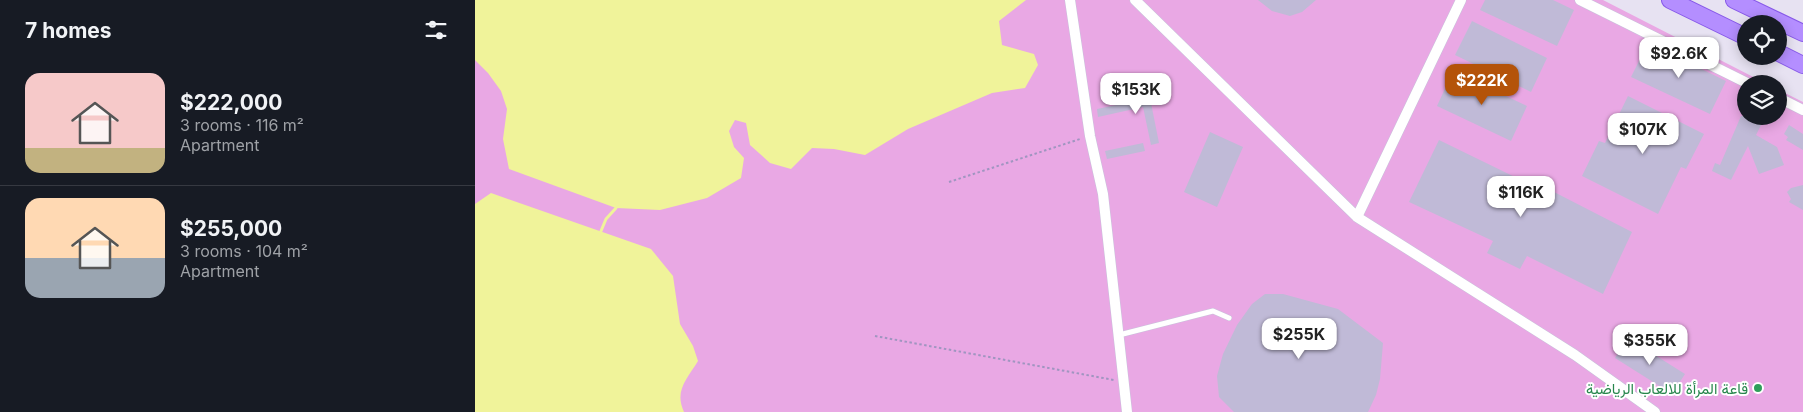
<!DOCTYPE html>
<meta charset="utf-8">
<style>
:root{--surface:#171b24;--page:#20242c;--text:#f1f3f6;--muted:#9ea1a6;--line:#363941;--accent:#b45309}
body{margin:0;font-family:Inter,Vazirmatn,sans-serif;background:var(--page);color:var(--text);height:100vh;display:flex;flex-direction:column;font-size:19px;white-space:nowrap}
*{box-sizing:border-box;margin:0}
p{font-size:16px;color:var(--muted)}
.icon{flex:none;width:28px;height:28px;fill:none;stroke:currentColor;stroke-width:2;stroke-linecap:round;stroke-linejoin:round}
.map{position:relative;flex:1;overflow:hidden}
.sheet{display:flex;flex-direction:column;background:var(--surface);width:475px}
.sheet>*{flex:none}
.controls{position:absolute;left:1262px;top:15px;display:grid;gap:10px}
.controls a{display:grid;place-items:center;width:50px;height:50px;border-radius:50%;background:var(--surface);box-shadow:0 2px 12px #0003;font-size:25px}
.price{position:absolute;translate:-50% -42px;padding:0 11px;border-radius:10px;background:#fff;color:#222;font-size:16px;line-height:32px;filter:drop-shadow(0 1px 2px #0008)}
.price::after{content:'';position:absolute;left:50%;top:30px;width:15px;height:11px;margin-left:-8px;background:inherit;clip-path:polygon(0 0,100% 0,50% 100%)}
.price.active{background:var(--accent);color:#fff}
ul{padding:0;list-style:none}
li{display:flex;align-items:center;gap:15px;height:125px;padding:0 25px}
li+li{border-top:1px solid var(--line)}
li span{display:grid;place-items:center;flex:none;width:140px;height:100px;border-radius:15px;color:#555}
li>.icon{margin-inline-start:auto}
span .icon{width:60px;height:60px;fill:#fffc;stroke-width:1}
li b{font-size:21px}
h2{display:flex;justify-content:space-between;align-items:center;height:60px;padding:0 25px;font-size:21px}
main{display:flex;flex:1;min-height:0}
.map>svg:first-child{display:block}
.green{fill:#e9a8e4}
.water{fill:#f0f39a}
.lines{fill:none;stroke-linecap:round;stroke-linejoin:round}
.stream{stroke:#f0f39a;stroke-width:3}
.building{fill:#c0bad7}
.lane-casing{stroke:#c9c1db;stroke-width:6}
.street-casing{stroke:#c9c1db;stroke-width:11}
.primary-casing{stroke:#8759e8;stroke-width:18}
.path{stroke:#a095c0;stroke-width:2;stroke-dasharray:2.5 2.5;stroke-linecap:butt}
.lane{stroke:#fff;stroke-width:5}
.street{stroke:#fff;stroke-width:10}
.primary{stroke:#b48eff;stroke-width:16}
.leisure-dot{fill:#2e9e5b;stroke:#fff;stroke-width:2}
.labels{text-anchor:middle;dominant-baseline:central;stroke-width:4;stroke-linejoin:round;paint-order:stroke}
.leisure-label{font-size:15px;fill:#27864d;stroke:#fff;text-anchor:end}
</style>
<main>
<section class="sheet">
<h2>7 homes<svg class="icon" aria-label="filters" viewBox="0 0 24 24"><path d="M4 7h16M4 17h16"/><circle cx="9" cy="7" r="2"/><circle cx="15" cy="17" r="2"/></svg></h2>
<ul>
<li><span style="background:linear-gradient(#f6c9c9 75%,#c2b280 0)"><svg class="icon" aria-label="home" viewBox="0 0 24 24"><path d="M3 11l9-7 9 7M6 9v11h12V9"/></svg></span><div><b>$222,000</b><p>3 rooms · 116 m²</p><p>Apartment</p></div></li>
<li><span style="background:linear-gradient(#ffd9b3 60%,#9aa5b1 0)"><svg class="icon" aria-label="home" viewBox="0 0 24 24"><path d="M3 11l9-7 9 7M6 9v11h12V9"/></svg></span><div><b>$255,000</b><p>3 rooms · 104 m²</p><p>Apartment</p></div></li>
</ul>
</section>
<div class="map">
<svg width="1328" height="412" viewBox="0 0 1328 412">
<rect width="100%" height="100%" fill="#e7e2f2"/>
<path class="green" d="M0,0H1128L1292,84H1271V116H1304V90L1328,102V412H0Z"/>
<path class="water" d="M0,0H551L524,21L527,45L559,54L563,65L550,88L517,93L433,129L390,155L359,149L337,148L316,169L295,163L275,145L271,123L260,120L254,131L259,147L269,158L266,178L232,198L185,210L141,208L34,169L28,139L32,109L26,91L13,73L0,60Z
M16,193L176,249L198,276L205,324L218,346L223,361C212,379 199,391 209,412H0V204Z"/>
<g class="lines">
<path class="stream" d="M126,231L131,219L141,208"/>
</g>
<path class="building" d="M783,0H841L827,12L815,16L797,11Z
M1010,0H1078L1099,10L1082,46L1005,10Z
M997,21L1072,58L1056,92L980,55Z
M1173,43L1251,81L1235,114L1156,77Z
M978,71L1052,106L1036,141L962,106Z
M1153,96L1229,134L1211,169L1206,167L1183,214L1107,176L1124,141L1130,143Z
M675,98L684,143L676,145L668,107L623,117L622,109Z
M1266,116H1277L1288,121L1281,135L1302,147L1309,165L1284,174L1273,146L1256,180L1237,171L1240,163L1245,165Z
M1314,125L1328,134V150L1311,140L1313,137L1309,134Z
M735,132L768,147L742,207L709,192Z
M964,140L1046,180L1047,177L1081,193L1157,232L1128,294L1052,256L1045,269L1012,253L1018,241L934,202Z
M668,143L670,151L632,159L630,151Z
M1328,185V210L1314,202L1316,199L1312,192L1316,188Z
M790,294H808L863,309L908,343L905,379L901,395L893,412H759L744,397L742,376L748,354L762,325L777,304Z
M1153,338L1210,374L1197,394L1140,358Z"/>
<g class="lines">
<defs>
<path id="lane" d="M644,335L738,311L754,318"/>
<path id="street" d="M595,0L615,136L628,194L652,412
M660,0L882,217L1100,355L1180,412
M1105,0L1274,84
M1304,98L1328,110
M882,217L986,0"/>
<path id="primary" d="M1195,0L1271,37
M1259,0L1328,33
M1304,53L1328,65"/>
</defs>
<use href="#lane" class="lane-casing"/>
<use href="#street" class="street-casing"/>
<use href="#primary" class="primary-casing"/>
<path class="path" d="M474,182L605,139
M400,336L639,380"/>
<use href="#lane" class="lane"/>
<use href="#street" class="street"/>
<use href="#primary" class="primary"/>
</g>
<circle class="leisure-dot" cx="1283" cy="388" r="5"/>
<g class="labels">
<g class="leisure-label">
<text x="1273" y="388">قاعة المرأة للالعاب الرياضية</text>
</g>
</g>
</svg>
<div class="controls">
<a><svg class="icon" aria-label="locate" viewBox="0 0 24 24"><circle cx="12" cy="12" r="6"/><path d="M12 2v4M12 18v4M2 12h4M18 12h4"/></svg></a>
<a><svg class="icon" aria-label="layers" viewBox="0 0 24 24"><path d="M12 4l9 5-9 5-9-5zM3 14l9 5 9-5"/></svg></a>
</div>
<b class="price" style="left:1204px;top:79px">$92.6K</b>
<b class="price active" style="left:1007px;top:106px">$222K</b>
<b class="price" style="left:661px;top:115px">$153K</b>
<b class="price" style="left:1168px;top:155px">$107K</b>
<b class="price" style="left:1046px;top:218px">$116K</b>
<b class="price" style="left:824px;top:360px">$255K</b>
<b class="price" style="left:1175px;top:366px">$355K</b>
</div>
</main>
